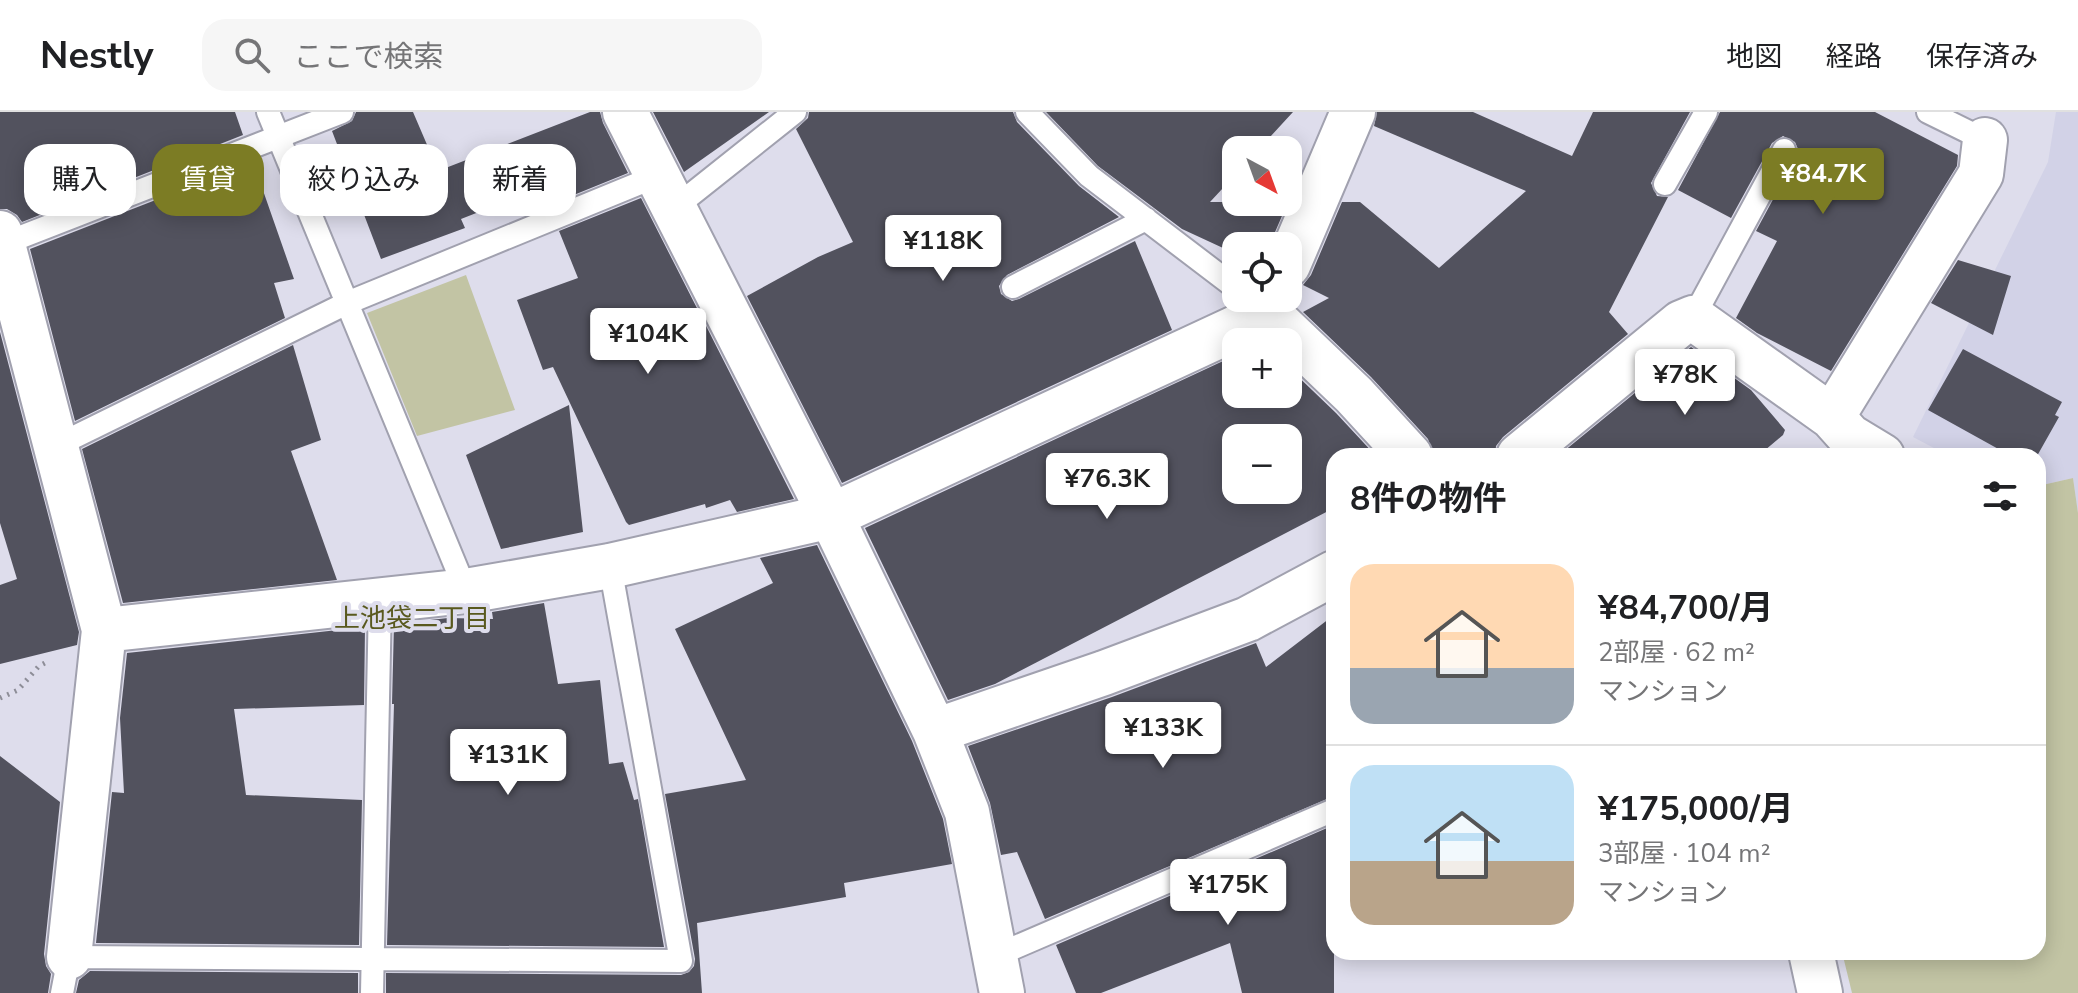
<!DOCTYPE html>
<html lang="ja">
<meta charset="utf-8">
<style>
:root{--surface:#fff;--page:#f6f6f6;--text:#202124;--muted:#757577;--line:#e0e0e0;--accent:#7c7c24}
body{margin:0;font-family:"Nunito Sans","Noto Sans JP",sans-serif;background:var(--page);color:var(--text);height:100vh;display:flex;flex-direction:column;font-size:30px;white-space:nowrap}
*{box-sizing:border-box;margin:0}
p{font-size:26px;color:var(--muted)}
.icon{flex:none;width:44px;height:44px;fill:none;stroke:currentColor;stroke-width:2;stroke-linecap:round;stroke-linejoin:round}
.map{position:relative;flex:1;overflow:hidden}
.drawer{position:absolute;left:1326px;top:336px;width:720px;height:512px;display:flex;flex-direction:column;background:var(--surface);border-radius:24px;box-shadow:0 4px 20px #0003}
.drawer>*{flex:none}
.hud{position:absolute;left:24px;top:32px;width:760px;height:72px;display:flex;gap:16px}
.needle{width:52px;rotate:139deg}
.controls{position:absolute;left:1222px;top:24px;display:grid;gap:16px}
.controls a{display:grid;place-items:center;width:80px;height:80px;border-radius:16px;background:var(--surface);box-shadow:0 4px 20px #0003;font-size:40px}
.price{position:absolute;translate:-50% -68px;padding:0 18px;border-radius:8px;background:#fff;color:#222;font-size:26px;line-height:52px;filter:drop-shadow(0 2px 4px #0008)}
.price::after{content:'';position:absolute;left:50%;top:48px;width:24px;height:18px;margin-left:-12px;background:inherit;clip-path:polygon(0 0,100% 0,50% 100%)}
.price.selected{background:var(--accent);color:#fff}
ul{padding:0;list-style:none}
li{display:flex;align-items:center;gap:24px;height:200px;padding:0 24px}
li+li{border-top:2px solid var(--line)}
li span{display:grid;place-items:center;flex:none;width:224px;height:160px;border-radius:24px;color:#555}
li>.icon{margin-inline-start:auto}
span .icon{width:96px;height:96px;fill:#fffc;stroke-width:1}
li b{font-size:34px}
h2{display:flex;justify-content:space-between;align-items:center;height:96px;padding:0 24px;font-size:34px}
.pill{padding:0 28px;border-radius:24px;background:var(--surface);box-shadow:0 4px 20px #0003;font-size:28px;line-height:72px}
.pill.selected{background:var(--accent);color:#fff}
header{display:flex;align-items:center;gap:48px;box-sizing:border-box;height:112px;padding:0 40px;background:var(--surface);border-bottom:2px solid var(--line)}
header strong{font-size:38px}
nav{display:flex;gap:44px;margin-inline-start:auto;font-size:28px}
.search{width:560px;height:72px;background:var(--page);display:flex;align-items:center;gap:20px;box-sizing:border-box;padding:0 28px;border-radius:24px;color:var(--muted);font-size:30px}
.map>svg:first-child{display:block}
.built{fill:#d2d2e7}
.green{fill:#c2c4a4}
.building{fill:#52525e;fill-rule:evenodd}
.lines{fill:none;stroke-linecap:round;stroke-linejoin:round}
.lane-casing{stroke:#a1a1af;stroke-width:26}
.street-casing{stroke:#a1a1af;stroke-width:48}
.path{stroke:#8d8d97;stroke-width:5;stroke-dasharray:2 6;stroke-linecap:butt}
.lane{stroke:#fff;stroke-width:22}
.street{stroke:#fff;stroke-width:44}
.labels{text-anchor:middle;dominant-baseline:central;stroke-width:8;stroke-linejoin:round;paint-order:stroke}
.neighbourhood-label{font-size:26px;fill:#59591e;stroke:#deddec}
</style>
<header>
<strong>Nestly</strong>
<div class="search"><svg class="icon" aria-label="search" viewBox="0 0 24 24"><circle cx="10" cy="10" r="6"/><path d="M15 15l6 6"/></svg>ここで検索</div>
<nav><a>地図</a><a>経路</a><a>保存済み</a></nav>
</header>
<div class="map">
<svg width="2078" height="881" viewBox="0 0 2078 881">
<rect width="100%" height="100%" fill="#deddec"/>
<path class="built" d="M2056,0H2078V401L2073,366L2038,374V344H1949L1913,325L2048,50Z"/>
<path class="green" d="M466,163L515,298L417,324L367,201Z
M2073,366L2078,401V881H1852L1842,840H2038V374Z"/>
<path class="building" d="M0,0H235L243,23L22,110L17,103L7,97H0Z
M356,0H413L437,56L442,54L443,57L590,0H600L603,11L628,61L549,93L542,75L461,107L465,116L381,147L332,19L352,9Z
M653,0H769L684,60Z
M809,0H1013L1017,10L1079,74L1119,105L1007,163L999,174L1001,182L1012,189L1019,187L1135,129L1172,218L842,371L747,184L818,145L853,130L796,17L808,6Z
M1046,0H1293L1258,38H1236V62L1210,90H1288L1269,134H1236V142L1182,117L1098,54Z
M1377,0H1473L1572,44L1593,0H1690L1651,71L1657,84L1668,85L1609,200L1628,222L1503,325L1496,334L1495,344H1434L1428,327L1371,265L1303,200L1329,186L1303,173L1311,163L1342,90H1360L1439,156L1526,79L1374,14Z
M1720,0H1875L1958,43L1957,54L1831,259L1757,221L1736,206L1777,129L1756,119L1796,45L1798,37L1795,30L1783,24L1772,31L1731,106L1678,78Z
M253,50L294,167L274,171L285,206L75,309L30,137Z
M641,86L794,387L737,400L730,388L706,396L705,392L629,413L626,410L553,255L543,258L517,188L578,166L559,119Z
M1958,148L2011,164L1993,223L1931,191Z
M0,220L79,520L77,533L0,552V473L17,467L0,411Z
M293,233L321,328L291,339L337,468L123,491L82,337Z
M1691,235L1751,278L1785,318L1783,323L1758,344H1558Z
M1963,237L2062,290L2055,303L2059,305L2037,344H2011L1928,298Z
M1236,243V282H1288V255L1336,301L1376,344H1334V396L995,572L948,588L865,416ZM1236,326H1288V378H1236Z
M569,293L583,420L501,437L466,343Z
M817,433L912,629L943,707L952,752L844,771L846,785L697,811L702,881H386V861L681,863L689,860L694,854L695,847L665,682L746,668L675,517L773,471L760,446Z
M544,491L558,572L600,568L609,652L623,650L634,688L638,687L664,835L387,833L394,592H392L394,512L448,506L493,507L492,500Z
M1334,503V684L1045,807L1017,740L1001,743L990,691L968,634L1112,585L1256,531L1266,555Z
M365,515L364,593L234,597L246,683L362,688L359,833L96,831L112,680L124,681L120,606L127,541Z
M0,644L60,690L44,842L46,854L51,862L48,881H0Z
M1334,713V881H1242L1230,831L1101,881H1076L1056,833Z
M90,859L358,861V881H76L79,868Z"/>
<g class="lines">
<defs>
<path id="lane" d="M268,0L466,479
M1027,0L1089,64L1236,176
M1928,0L1985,28
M1665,72L1706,0
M673,97L795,0
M3,132L342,0
M1013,175L1146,107
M1693,206L1784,38
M56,334L347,191L657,64
M995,844L1334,698
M62,881L69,845L681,849L610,454
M372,881L380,488"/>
<path id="street" d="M625,0L831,404L935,619L967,700L1002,881
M0,121L104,518L69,845
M1288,153L1353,0
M1268,201L1354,283L1410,344
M1519,344L1681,211L1693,206L1832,305
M1882,344L1849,324L1832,305L1981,62L1985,28
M104,518L466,479L610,454L831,404L1268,201L1274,186
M935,619L1104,561L1248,507L1334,461
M1811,840L1820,881"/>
</defs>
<use href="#lane" class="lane-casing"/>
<use href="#street" class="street-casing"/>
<path class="path" d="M0,586L18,578L39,554L47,550"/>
<use href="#lane" class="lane"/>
<use href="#street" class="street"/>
</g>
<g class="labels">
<g class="neighbourhood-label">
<text x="412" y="506">上池袋二丁目</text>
</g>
</g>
</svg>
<div class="controls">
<a><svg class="needle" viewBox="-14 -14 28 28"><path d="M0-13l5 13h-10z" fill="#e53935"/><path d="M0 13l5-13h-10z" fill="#757577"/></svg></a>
<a><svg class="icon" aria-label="locate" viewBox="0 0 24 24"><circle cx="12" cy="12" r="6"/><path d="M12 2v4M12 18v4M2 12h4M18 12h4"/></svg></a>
<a>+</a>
<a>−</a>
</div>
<b class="price selected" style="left:1823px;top:104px">¥84.7K</b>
<b class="price" style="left:943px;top:171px">¥118K</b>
<b class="price" style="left:648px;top:264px">¥104K</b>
<b class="price" style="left:1685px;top:305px">¥78K</b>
<b class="price" style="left:1107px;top:409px">¥76.3K</b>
<b class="price" style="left:1163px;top:658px">¥133K</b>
<b class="price" style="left:508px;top:685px">¥131K</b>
<b class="price" style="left:1228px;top:815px">¥175K</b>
<div class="hud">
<a class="pill">購入</a>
<a class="pill selected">賃貸</a>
<a class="pill">絞り込み</a>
<a class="pill">新着</a>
</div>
<section class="drawer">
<h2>8件の物件<svg class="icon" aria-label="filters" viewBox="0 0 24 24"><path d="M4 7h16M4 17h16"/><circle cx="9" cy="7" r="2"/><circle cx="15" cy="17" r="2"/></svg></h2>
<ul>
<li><span style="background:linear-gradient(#ffd9b3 65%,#9aa5b1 0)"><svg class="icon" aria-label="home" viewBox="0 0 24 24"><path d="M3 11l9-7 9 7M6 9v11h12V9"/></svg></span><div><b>¥84,700/月</b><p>2部屋 · 62 m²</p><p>マンション</p></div></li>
<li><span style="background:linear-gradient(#bfe0f5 60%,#b9a48a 0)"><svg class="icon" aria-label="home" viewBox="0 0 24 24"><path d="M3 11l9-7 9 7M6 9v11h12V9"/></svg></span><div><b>¥175,000/月</b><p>3部屋 · 104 m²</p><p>マンション</p></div></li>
</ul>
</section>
</div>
